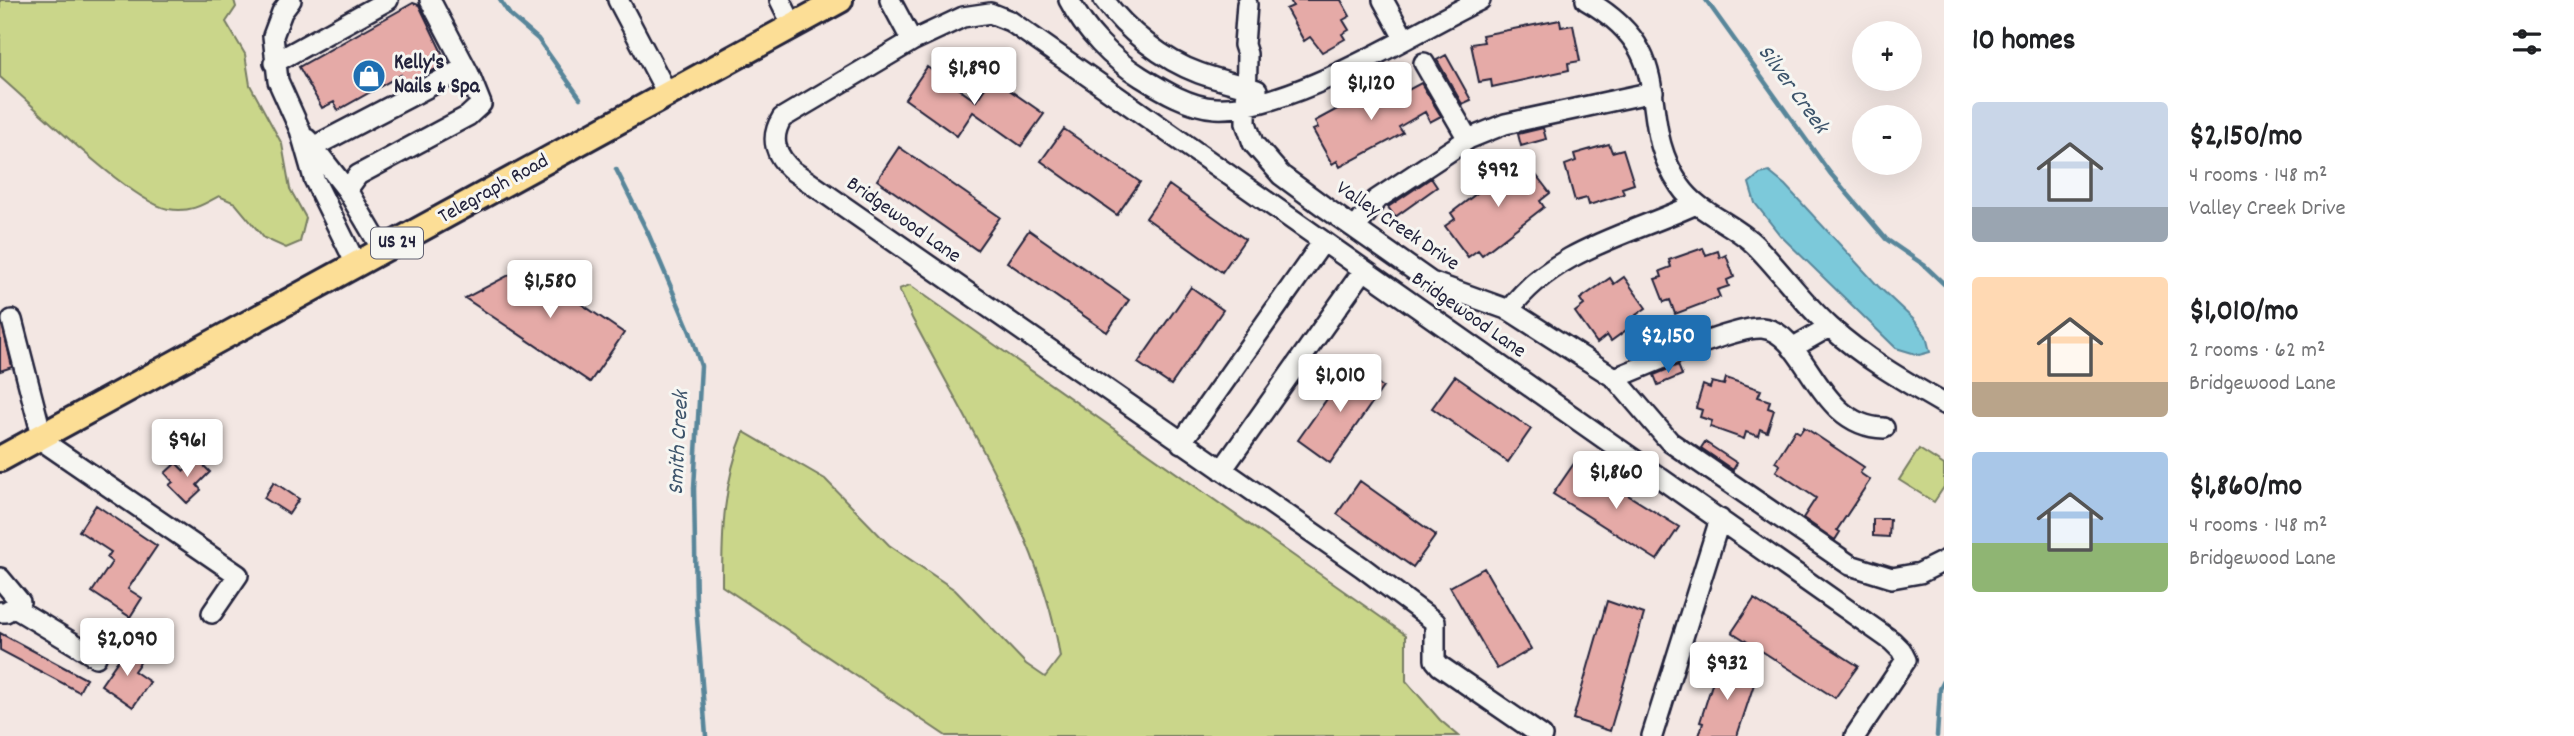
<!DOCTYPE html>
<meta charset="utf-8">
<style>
:root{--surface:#fff;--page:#f6f6f6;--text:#202124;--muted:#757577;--accent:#1f6fb2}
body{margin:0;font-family:Dekko,sans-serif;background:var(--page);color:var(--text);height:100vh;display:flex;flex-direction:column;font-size:26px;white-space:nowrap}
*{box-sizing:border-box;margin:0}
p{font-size:23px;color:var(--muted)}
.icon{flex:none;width:38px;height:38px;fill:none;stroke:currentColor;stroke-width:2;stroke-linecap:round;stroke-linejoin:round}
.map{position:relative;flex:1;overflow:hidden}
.details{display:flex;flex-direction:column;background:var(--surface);width:630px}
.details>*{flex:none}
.controls{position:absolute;left:1852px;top:21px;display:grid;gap:14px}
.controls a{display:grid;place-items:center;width:70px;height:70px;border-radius:50%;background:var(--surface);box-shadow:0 7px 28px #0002;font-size:35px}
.price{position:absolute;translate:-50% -60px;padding:0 16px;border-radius:7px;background:#fff;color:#222;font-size:23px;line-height:46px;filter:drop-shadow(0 2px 4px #0008)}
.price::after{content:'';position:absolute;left:50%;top:42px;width:21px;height:16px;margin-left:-10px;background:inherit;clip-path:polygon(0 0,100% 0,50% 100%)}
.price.active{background:var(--accent);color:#fff}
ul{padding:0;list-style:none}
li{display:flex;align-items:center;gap:21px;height:175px;padding:0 28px}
li span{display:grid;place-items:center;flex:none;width:196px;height:140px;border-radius:7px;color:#555}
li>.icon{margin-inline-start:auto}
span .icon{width:84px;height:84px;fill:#fffc;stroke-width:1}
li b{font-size:30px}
h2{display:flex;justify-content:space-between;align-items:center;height:84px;padding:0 28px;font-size:30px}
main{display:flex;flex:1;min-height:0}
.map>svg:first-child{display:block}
.green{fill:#cad68a;stroke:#767c62;stroke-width:2}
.water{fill:#7cc9da;stroke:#58869a;stroke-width:2}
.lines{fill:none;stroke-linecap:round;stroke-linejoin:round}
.stream{stroke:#58869a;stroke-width:4.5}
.building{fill:#e5aaa7;stroke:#22223b;stroke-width:2}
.minor-casing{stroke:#22223b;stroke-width:24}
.major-casing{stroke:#22223b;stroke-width:30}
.minor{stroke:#f6f6f2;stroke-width:19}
.major{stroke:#fcde96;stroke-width:24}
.labels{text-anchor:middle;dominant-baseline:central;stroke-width:6;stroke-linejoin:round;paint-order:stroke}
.shield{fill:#f6f6f2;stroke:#626272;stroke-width:2}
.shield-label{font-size:19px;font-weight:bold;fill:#22223b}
.poi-label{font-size:21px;font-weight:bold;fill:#22223b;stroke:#f6f6f2;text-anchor:start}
.street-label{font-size:21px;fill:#22223b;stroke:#f6f6f2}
.water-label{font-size:23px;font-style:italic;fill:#3d546b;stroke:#f6f6f2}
</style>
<main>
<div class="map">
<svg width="1944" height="736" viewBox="0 0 1944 736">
<rect width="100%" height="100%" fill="#f3e7e3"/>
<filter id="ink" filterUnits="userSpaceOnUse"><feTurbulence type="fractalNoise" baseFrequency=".0143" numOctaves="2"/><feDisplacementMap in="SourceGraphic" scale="14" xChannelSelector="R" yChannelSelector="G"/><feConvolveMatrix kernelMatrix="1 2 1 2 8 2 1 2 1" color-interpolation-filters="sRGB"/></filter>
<g filter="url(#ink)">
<path class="green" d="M0,0H234L236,7L226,22L245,54L250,85L282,144L290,189L306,218L300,242L286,248L264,238L235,203L219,196C201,206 189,213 168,209C130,201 34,106 0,77Z
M910,285L1406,635V681L1440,720L1459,736H946L722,586C722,533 723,482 744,432L825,479L889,545L955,590L1026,664L1045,677L1060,657C1044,545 965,419 912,318L899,289Z
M1919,449L1944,465V487L1934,502L1899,480Z"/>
<path class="water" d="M1769,172L1785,185L1878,286L1914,320L1926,336L1930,352L1919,355L1896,348L1780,235L1755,203L1749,183L1760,174Z"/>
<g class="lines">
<path class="stream" d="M500,0L510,15L538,39L580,98
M1706,0L1830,173L1886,239L1924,265L1944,284
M616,169L648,233L690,332L701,366L694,488L696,605L706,736
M1937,736L1940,689L1944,681"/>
</g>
<path class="building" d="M1290,0H1341L1350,16L1343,20L1349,30L1342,34L1345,39L1322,52L1310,37L1304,41L1286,9L1293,6Z
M413,3L419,5L447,63L406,85L401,75L338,110L334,102L322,108L299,67Z
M1560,20L1561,27L1573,25L1580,61L1568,63L1569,70L1492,87L1491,80L1479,82L1471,44L1484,42L1482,35Z
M1446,55L1471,100L1462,104L1437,60Z
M927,67L976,101L992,78L1044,114L1021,146L973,112L957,136L905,99Z
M1421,83L1441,116L1430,122L1425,112L1399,127L1403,133L1391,140L1340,167L1337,161L1332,164L1313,130L1318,128L1315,121L1378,87L1381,94L1392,88L1397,96Z
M1543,128L1546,139L1521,146L1518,134Z
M1064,129L1140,182L1117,215L1041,161Z
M1609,144L1612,152L1623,149L1634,184L1622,188L1624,194L1589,205L1587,198L1575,201L1565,165L1576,161L1574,154Z
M899,147L1000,217L977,250L877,180Z
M1523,158L1550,193L1540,201L1544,207L1482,255L1478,250L1468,257L1445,226L1455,219L1451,213Z
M1431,178L1437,187L1395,217L1388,207Z
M1169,185L1245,239L1222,272L1146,218Z
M1029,230L1129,300L1107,332L1007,262Z
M1703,248L1706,255L1718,251L1720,258L1726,255L1734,277L1727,280L1729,286L1717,290L1720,297L1675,314L1670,300L1664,302L1655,279L1662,277L1660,271L1671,267L1669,260Z
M530,264L539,270L536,273L624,333L590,382L465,298Z
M1624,277L1646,308L1636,315L1640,320L1611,341L1607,335L1597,343L1575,312L1584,305L1580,299L1610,278L1614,284Z
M1191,287L1223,310L1171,385L1138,363Z
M0,314L12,367L0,371Z
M1351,365L1383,387L1330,463L1298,440Z
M1678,365L1682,375L1658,385L1654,375Z
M1455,376L1531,429L1508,462L1432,408Z
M1726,378L1761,390L1758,397L1770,401L1768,408L1774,410L1767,432L1760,429L1758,436L1746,432L1744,439L1710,427L1712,421L1700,417L1702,410L1696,408L1703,385L1710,388L1712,382L1724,385Z
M1804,427L1864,467L1860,473L1870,480L1837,530L1840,532L1835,540L1803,518L1816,498L1776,471L1780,465L1775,462L1795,430L1800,433Z
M1705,442L1737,463L1733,470L1701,448Z
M196,458L210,472L197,485L201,490L187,503L169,485L173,482L165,473L176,463L184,471Z
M1575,462L1679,527L1657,560L1553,494Z
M1360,481L1436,535L1413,567L1337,514Z
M274,482L299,499L289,514L264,498Z
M96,505L157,546L128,589L142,598L130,617L92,592L112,562L107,558L111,552L79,531Z
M1873,519H1890L1889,537L1873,536Z
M1484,568L1531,649L1497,669L1450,587Z
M1754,599L1858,666L1835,698L1732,632Z
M1607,601L1644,614L1610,731L1573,719Z
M0,633L86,679L79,692L0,650Z
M128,646L144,657L134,671L150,682L133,707L101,685Z
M1719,662L1757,675L1737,736H1699L1703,723L1700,722Z"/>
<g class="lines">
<defs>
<path id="minor" d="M291,0L282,12L273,36L278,81L300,130L314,179L357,266
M430,0L469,74
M618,0L668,95
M780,0L793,26
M890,0L912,41
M1069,0C1085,31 1112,59 1141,77C1162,90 1190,107 1215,108C1290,112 1411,33 1480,0
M1104,0C1126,30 1163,60 1199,73C1218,80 1238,84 1257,90
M1383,0L1404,38
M1586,0C1684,56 1631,114 1680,186C1699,214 1732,222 1755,245C1781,271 1802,302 1830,327C1864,358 1904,381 1944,404
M1247,4L1244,45L1247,54L1246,123L1253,143L1281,175L1323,206L1431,282L1509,310L1615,378L1670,442L1850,565L1892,578L1920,573L1944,561
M274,63L388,0
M1424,63L1468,139
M307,139L347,190L383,251
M313,147L455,73L469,74L481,104L468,116L358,175L347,190
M1356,228L1376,200L1468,139L1505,124L1653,92
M1509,310C1554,249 1629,235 1696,204
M12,320L42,436
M1792,348L1829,327
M1615,378C1646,366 1734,326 1762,328C1807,332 1816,427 1884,428
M38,438L238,575L212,613
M1181,443L1322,243
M1222,470L1363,271
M0,578L20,602L6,612H0
M13,607L96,657
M1542,736L1440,666L1435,660V622L1362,567L793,171C776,156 769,139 782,118L912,41L963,17L990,13L1010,21L1892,641L1901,650L1906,660L1855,736
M1652,736L1720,519"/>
<path id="major" d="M0,459L840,0"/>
</defs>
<use href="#minor" class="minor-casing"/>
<use href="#major" class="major-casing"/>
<use href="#minor" class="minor"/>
<use href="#major" class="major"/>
</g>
</g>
<defs>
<symbol id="shop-disc" viewBox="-11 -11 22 22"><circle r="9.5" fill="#1f6fb2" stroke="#f6f6f2"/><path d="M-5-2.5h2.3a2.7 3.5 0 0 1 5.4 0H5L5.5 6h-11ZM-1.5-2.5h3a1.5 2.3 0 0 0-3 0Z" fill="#fff"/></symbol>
</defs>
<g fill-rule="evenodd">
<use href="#shop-disc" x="350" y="57" width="38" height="38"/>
</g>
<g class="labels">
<rect class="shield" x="371" y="227.5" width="52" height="31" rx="5"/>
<g class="shield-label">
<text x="397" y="243">US 24</text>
</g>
<g class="poi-label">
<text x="394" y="64">Kelly's<tspan x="394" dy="24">Nails &amp; Spa</tspan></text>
</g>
<g class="street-label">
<text transform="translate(494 190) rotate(-29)">Telegraph Road</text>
<text transform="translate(903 221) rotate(35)">Bridgewood Lane</text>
<text transform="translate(1397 227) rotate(34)">Valley Creek Drive</text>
<text transform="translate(1468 316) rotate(35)">Bridgewood Lane</text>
</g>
<g class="water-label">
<text transform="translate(1792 90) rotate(54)">Silver Creek</text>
<text transform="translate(680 443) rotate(-87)">Smith Creek</text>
</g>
</g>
</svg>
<div class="controls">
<a>+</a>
<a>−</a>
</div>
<b class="price" style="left:974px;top:107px">$1,890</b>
<b class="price" style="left:1371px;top:122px">$1,120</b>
<b class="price" style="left:1498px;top:209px">$992</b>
<b class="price" style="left:550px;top:320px">$1,580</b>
<b class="price active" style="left:1668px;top:375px">$2,150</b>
<b class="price" style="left:1340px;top:414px">$1,010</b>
<b class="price" style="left:187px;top:479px">$961</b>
<b class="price" style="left:1616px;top:511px">$1,860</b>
<b class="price" style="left:127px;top:678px">$2,090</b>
<b class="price" style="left:1727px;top:702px">$932</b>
</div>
<section class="details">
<h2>10 homes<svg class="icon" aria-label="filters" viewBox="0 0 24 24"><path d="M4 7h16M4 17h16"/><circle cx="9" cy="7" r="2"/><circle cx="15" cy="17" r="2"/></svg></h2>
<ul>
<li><span style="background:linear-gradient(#c9d6e8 75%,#9aa5b1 0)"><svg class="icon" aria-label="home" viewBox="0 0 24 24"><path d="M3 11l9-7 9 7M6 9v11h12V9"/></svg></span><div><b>$2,150/mo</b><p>4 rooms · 148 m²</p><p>Valley Creek Drive</p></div></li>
<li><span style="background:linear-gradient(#ffd9b3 75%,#b9a48a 0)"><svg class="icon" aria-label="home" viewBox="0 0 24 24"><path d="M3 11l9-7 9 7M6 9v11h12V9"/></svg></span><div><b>$1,010/mo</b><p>2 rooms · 62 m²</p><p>Bridgewood Lane</p></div></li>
<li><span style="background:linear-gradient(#a9c7e8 65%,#8fb573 0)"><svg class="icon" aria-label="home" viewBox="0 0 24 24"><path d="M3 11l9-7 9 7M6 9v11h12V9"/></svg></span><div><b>$1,860/mo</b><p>4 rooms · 148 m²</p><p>Bridgewood Lane</p></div></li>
</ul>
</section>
</main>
